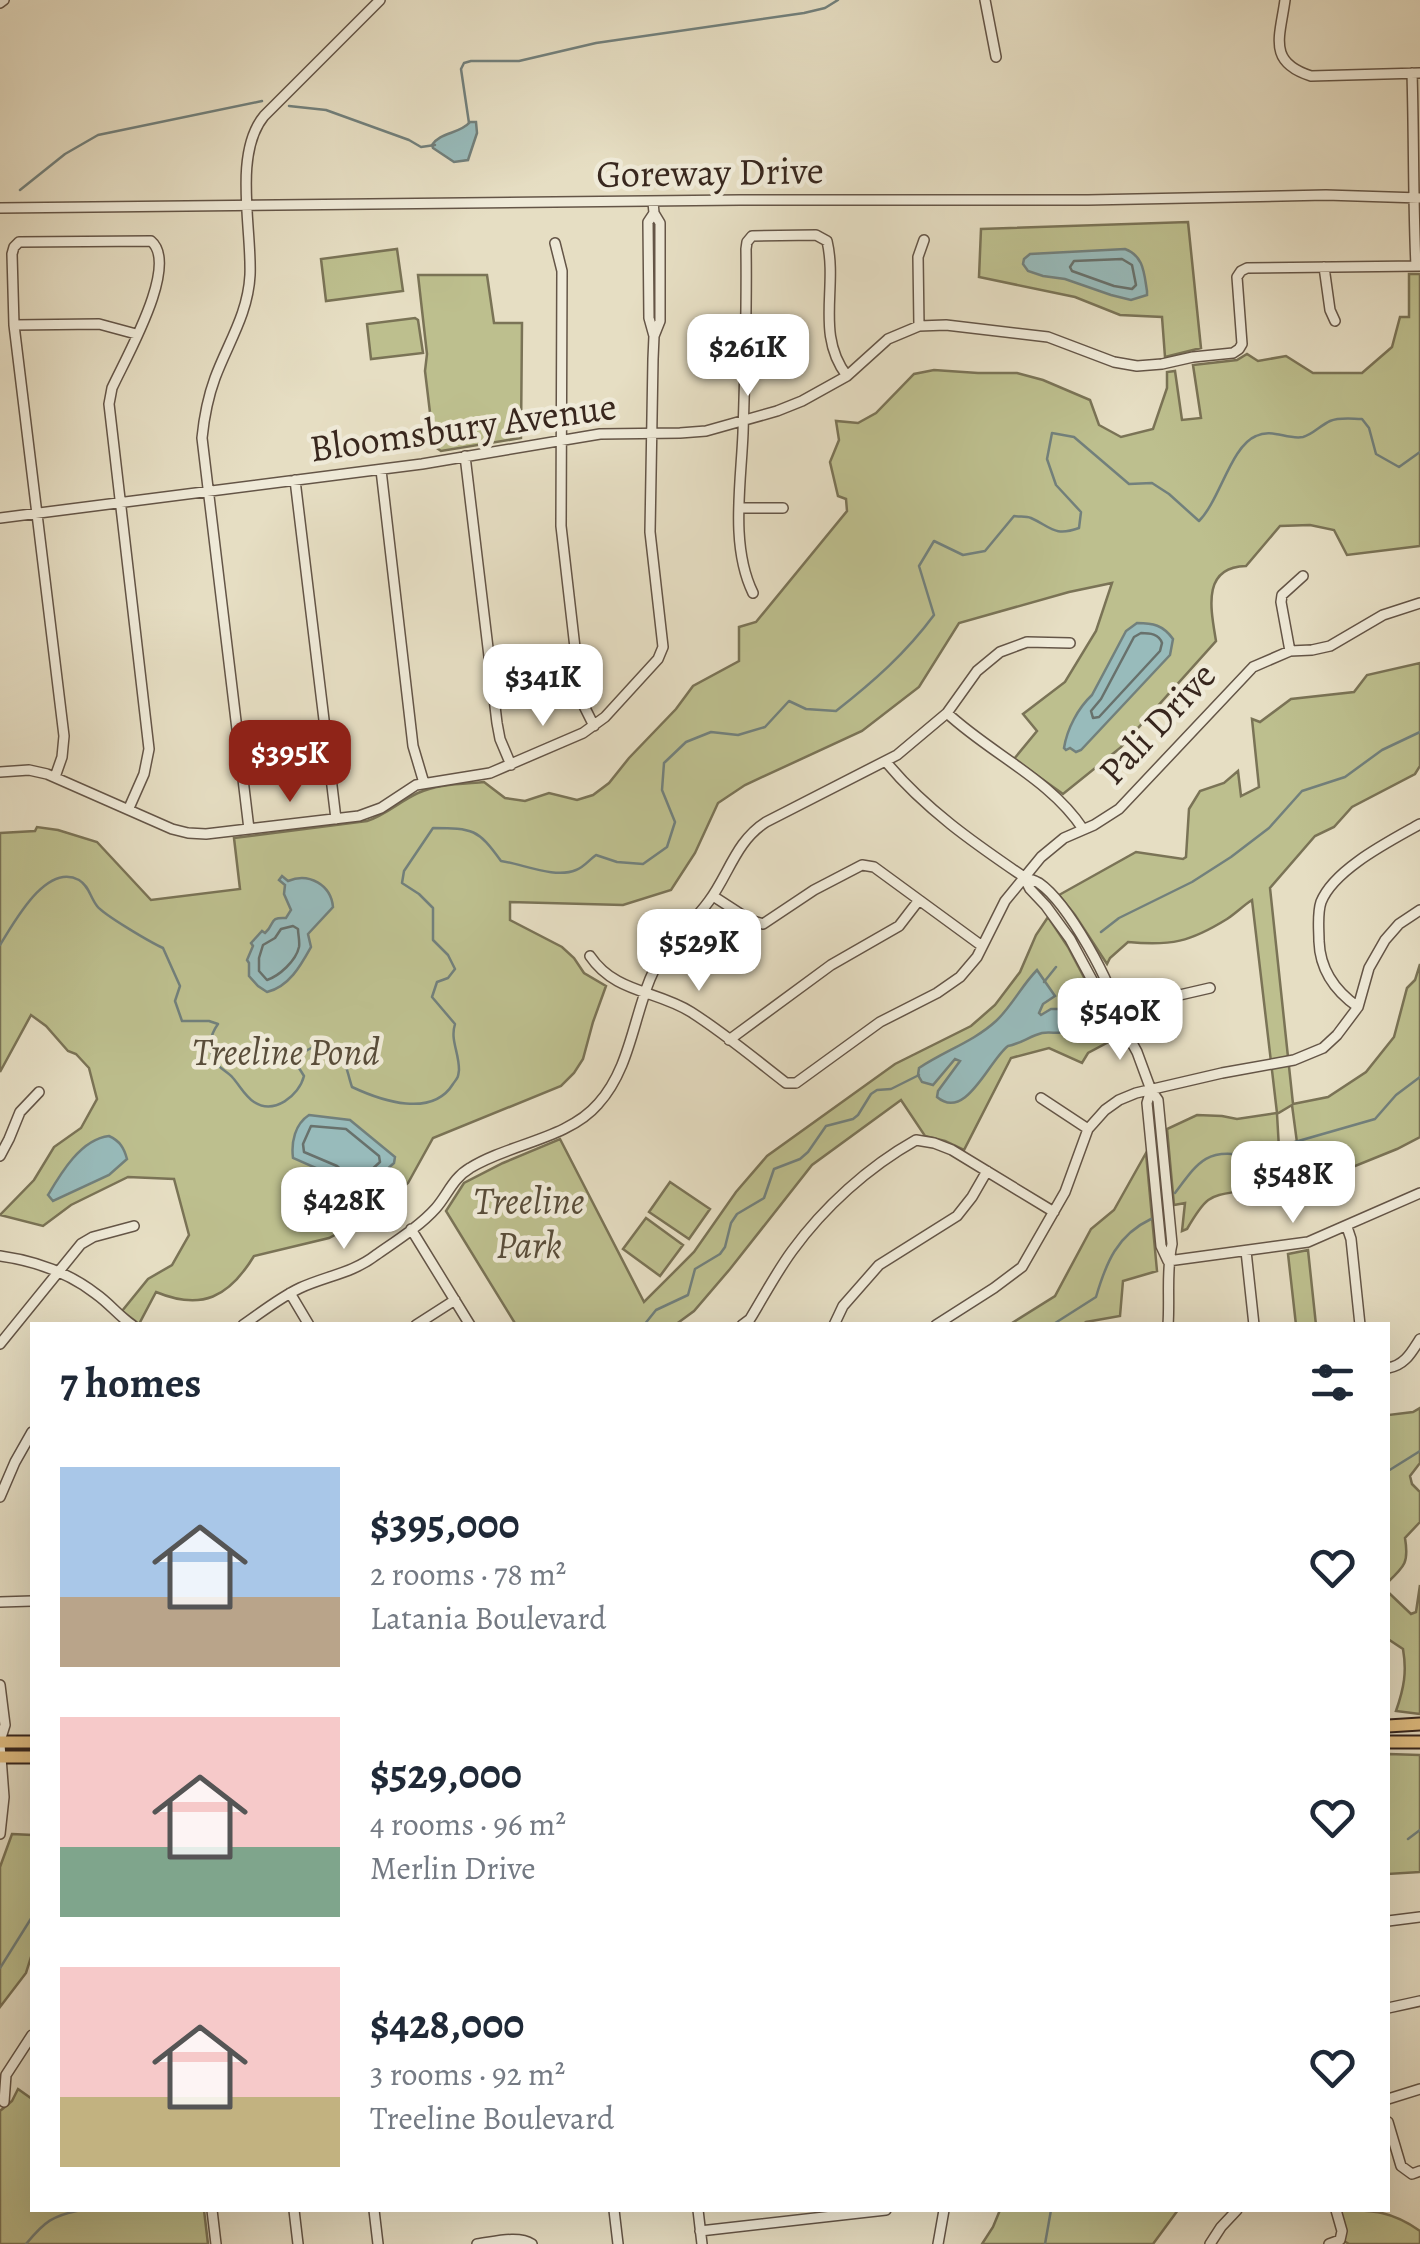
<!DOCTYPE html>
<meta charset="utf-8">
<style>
:root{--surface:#fff;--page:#f6f6f7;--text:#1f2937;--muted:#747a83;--accent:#8f2418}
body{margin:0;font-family:Alegreya,serif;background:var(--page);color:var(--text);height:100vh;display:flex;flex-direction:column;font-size:38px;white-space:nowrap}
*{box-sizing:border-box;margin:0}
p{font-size:32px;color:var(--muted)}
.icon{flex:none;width:55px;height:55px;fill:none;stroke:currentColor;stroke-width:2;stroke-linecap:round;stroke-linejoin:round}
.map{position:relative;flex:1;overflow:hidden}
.side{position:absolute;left:30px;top:1322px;width:1360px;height:890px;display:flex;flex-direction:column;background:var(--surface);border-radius:0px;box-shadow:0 10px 40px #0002}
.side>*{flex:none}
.price{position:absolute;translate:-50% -85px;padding:0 22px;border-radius:20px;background:#fff;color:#222;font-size:32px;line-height:65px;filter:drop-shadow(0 2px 5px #0008)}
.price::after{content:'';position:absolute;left:50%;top:60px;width:30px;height:22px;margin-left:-15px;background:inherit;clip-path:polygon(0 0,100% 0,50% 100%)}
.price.on{background:var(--accent);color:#fff}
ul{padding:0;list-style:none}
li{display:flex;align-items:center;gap:30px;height:250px;padding:0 30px}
li span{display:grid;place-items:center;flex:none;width:280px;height:200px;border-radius:0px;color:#555}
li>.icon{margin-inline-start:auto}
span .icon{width:120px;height:120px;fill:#fffc;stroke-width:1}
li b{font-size:42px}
h2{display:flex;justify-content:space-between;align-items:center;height:120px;padding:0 30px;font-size:42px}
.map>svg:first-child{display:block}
.green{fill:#bdbf8e;stroke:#7a7356;stroke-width:2.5}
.water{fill:#98bbbb;stroke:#72807c;stroke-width:2.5}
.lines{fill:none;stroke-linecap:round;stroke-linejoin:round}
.shore{stroke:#68716c;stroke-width:2.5}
.stream{stroke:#72807c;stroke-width:2.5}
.minor-casing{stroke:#645547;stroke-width:12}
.major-casing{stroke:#38271e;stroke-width:15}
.minor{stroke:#efead8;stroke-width:9}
.major{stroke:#e3bf82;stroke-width:11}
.labels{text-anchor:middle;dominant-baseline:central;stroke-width:9;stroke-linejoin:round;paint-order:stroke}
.street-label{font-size:38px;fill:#38271e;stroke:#efead8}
.park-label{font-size:38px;font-style:italic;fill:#594d3a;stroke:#efead8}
</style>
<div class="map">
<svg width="1420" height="2244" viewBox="0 0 1420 2244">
<rect width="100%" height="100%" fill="#e6dec3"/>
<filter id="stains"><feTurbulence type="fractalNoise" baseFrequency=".002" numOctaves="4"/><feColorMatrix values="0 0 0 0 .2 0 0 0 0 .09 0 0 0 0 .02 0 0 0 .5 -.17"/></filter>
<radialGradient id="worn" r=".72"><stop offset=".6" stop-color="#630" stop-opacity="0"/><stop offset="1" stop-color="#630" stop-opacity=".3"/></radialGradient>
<path class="green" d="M1188,222L1201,348L1165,357L1162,317L1120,315L1075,297L979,277L981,229Z
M397,249L403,291L326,301L321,259Z
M1409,274H1420V546L1347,555L1334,530L1310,525L1280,526L1246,566C1201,567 1211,610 1216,641L1120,748L1063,794L1014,759L1037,731L1023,714L1065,682L1096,631L1112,583L1069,592L959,623L919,687L862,731L745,785L718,803L695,853L671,890L623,905L510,902V920L562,947L574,958L584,973L606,986L593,1022L583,1059L574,1073L561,1086L433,1138L408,1183L359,1222L329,1238L254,1256C229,1297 202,1311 156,1292L139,1324L122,1311L148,1279L172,1265L189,1235L174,1179L128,1177L71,1205L43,1226L0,1215L34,1180L54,1147L81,1128L97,1099L89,1068L76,1054L68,1051L46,1026L31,1015L0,1072V833L35,831L37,827L58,830L97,842L151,900L240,889L234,838L367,821C386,815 400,801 418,793C438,784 462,784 484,782L505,798L525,801L549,793L577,800L593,795L609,783L629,758L676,709L693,686L739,661V627L756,622L847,511L846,499L838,496L830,462L839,440L836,421L858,423L876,413L914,374L934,370L978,373H1017L1043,380L1090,400L1099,425L1121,437L1153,429L1167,388V372L1175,371L1182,420L1201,418L1193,365L1237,360L1247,354L1258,361L1286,356L1313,373H1362L1392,347L1400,317H1409Z
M418,275H487L494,323H522L521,438L441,451L434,446L425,371L427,354Z
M415,318L418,320L423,353L371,359L367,324Z
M1420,663V766L1415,774L1352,807L1334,827L1315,836L1270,888L1293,1104L1328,1097L1366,1072L1394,1037L1407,988L1415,980L1420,964V1137L1397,1149L1340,1172L1320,1189L1304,1195L1292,1105L1277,1114L1281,1183L1276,1184V1194L1262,1195L1251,1189C1210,1197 1209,1191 1187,1229L1182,1231L1185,1203L1174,1205L1167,1129L1197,1115L1222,1116L1237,1119L1277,1113L1252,900C1244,905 1236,913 1227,919C1190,942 1171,946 1128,942L1110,958L1107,964L1075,915L1059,895L1136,852L1183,859L1186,857L1189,809L1200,791L1224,783L1238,771L1241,796L1259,787L1252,719L1260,722L1291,699L1354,692L1367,675Z
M1048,917L1068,947L1116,1038L1088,1053L1082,1063L1049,1048L1011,1058L964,1150L945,1141L925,1136L901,1100L812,1165L730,1269L694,1311L675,1325H516L446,1211L464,1183L503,1163L560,1139L644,1302L694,1252L736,1192L767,1156L895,1064L971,1026L995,1005L1020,972L1036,935Z
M1146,1153L1157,1271L1123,1281L1120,1316L1086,1322L1082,1325H1009L1055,1296L1091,1229L1114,1210Z
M670,1182L710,1209L689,1239L649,1212Z
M646,1218L683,1245L660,1276L623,1249Z
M1308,1250L1316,1325H1296L1288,1254Z
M1420,1408V1463L1410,1476L1412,1484L1420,1492V1522L1405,1538C1409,1562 1405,1566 1388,1582V1415L1413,1412Z
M1420,1585V1714L1396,1711C1404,1688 1407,1672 1403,1649L1388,1639V1592L1411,1614L1416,1612Z
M1388,1754L1420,1755V1872L1388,1874Z
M12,1834L32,1835V1954L26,1973L0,2007V1867Z
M18,2089L32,2099V2210H204L208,2244H0V2111L12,2101Z
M1000,2210H1178L1153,2244H982L993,2227Z
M1339,2210C1373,2210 1392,2211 1420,2231V2244H1349L1344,2241Z"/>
<path class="water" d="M470,122H476L477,133L468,160L454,162L433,148L432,145C440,132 460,134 470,122Z
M1125,249C1144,256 1144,273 1147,291V295L1131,300L1111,295L1065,279L1043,276L1028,271L1023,264L1024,259L1030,254Z
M1137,623C1153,623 1163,625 1173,639L1170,655L1081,750L1076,752L1070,748L1066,750L1064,748C1067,729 1078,708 1092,695L1126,631Z
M282,876L288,881C309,872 331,885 333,907L308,934L311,947C301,965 289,987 267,992L258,986L249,976V963L247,960L253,946L251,943L262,931L265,933C276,923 268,917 286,918L291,910L284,894L285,885L279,880Z
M1037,970L1055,996L1043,1004L1039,1013L1041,1015L1051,1009H1065C1074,1017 1074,1021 1069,1031C1059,1035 1052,1031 1042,1033C1030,1036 1020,1044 1008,1046C989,1060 966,1122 937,1097L938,1091L960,1061L955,1059L933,1085L922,1082L918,1075L919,1068C944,1051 973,1042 996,1021C1012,1006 1022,985 1037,970Z
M309,1115L350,1120L395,1157L394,1163L362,1192H351L332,1175L293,1158C291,1142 295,1124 309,1115Z
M109,1136C120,1141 124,1148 127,1159L109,1175L53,1201L48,1195C61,1173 81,1139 109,1136Z"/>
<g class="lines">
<path class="shore" d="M1122,259L1132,265L1136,285L1132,289L1114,286L1072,271L1070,267L1074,261Z
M1141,633C1150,633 1159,634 1162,643L1160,651L1099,717L1093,718L1091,711L1101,699L1134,637Z
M293,926L298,929C298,935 300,941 299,947C296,961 279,976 267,980L259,971V958L263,945L275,938L281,929Z
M311,1126L346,1129L379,1156L380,1162L359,1181H354L337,1166L304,1152L303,1144Z"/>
<path class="stream" d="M289,106L326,110L409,140L421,147L435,145
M469,123L461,69L464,63L471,61H519L596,43L804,13L825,8L838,0
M20,190L65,154L98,135L262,101
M1101,932L1119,918L1192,882L1231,857L1269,828L1302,791L1345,777L1382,750L1420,732
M0,945C14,923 46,862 79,880C89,886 90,897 97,906C104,915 150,942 163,948L180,986L175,1001L182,1021H209L218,1024C210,1035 207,1049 215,1062C219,1068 228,1072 233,1078C240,1086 245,1096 254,1102C274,1115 299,1096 304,1076L294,1060C301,1053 307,1050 315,1046C343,1032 345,1067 352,1087C382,1101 432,1118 453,1084C458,1077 458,1078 459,1070C459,1052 450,1040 455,1024L432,997L437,982L448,978L455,969L448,955L433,940V908L419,894L402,883L404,871L433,828C473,828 478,829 501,861C523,864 555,879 576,870C583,868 590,859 596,855L617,862L643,864L667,847L675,822L662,790L664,763L686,742L711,732L738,735L765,727L789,701L806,709L836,711C873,682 906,653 934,615L919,566L934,541L963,555L985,551L1014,516C1020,517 1026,516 1031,518C1051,527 1054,537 1079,528L1081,512L1056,485L1047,459L1052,433L1074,437L1129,484L1152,483L1169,494L1199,521C1220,500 1231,446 1256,436C1272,428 1287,440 1303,437C1312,435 1321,425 1330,421C1340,417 1352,419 1362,419L1369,428L1376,454L1399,467L1420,452
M1044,982L1056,967
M1175,1193C1197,1164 1206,1147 1246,1156L1375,1119L1396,1095L1420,1077
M644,1325L656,1310L688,1295L695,1269L720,1254L725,1247L731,1223L737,1214L764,1198L774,1169L800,1159L808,1152L826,1126L853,1119L858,1115L871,1094L877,1090L891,1089L919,1075
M1052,1325L1096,1297C1106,1263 1117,1235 1151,1219
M1388,1471L1420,1451
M1408,1839L1420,1830
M0,1968L32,1917
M26,2244C45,2221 52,2216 81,2210
M1045,2244L1051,2210"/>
<defs>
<path id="minor" d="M985,0L996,57
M1285,0C1280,37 1267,62 1311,76L1420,73
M0,3L4,0
M1412,73C1414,137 1413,202 1416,266
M0,208L740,200H1088L1326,195L1420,198
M654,213L648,222L649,318L654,336
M555,243L562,271L561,526L581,700L594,726
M1324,267L1330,310L1335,321
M14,325L99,324L136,334
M919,326L918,257L924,240
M465,456L497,723L500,739L511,765
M381,470L413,746L424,783
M295,480L336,819
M740,508H783
M0,518L422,464L600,434L680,433L706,431L777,411L802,401L847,376L888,339L919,326L946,325L1048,337L1114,362L1137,366L1162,364L1193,357L1233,353L1239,349L1242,344L1237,277L1241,271L1247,268L1420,266
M753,593C730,546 741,484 743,433C745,372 747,311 746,249L747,242L752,236L816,235L827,241C838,288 815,334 847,376
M1290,651L1281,602L1282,595L1303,576
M947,713C991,754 1050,779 1083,829
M886,762C925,809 974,843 1024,877C1029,879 1034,880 1039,883C1068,903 1114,986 1120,1020
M0,772L29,770L47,774L172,829L188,833L206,834L359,816L381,808L416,785L490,773L583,733L605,717L658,659L663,647L650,532L653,359L654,336L660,321V223L654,213L653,202
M55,777L62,757L64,736L14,325L12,254L14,247L19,242L151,241C180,265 125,359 112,388L109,404L149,749L144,774L129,808
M249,829L202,438C204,418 208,397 215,378C228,343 248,314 250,275C252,229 233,154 264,116L380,0
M1024,877L1030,889L1046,906L1070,939L1106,1006L1121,1023L1137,1052L1151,1090L1158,1100L1172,1244C1166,1270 1170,1298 1168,1325
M713,896L750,920L763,924L814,890L862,865L874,867L982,946
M590,956C615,993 656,990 691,1012C724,1033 755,1059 786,1083H796L880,1022L937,993L960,977L977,957L1005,901L1041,857L1064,838L1094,825L1119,809L1253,667L1290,651L1312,650L1330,646L1383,615L1420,603
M1358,1007C1335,991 1320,970 1319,941C1319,929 1317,914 1321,902C1334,869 1390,841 1420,824
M1121,1023L1171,997L1210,988
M729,1040L831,965L899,926L919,900
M1151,1090L1147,1103L1161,1246L1168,1261
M1041,1098L1088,1129
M0,1156L9,1139L20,1112L39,1092
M1347,1227L1351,1239L1360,1325
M411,1229L470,1325
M1246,1251L1254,1325
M0,1256C35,1261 68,1272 96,1294C109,1303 119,1316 132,1325
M1168,1261L1308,1242L1420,1193
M290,1293L309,1325
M243,1325C262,1312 279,1298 300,1288C326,1276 353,1273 376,1255C396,1241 420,1226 436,1208C448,1194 453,1178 470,1168C508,1144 568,1139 598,1104C629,1070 633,1021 650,979C665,943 688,930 709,901C729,874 736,841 766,822L897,755L947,713L977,671L1000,652L1027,642L1070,643
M416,1325L455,1300
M742,1325L750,1319C764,1296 776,1273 792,1251C824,1207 868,1167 916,1140L934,1143L952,1150L1054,1212
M834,1325L843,1306L879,1265L957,1216L972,1197L987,1171
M936,1325L994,1288L1022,1267L1065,1192L1088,1129L1105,1110L1119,1100L1136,1093L1222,1073L1294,1060L1323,1048L1337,1035L1358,1007L1369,968L1385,940L1399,924L1420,910
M0,1344L81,1244L93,1237L134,1226
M1388,1368C1405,1365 1411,1353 1420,1339
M0,1497L15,1462L32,1432
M0,1602L32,1601
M0,1685L5,1725L0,1741
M0,1744L4,1797L0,1834
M1388,1921L1420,1917
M1388,2008L1420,2001
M1388,2099L1420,2089
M4,2102L6,2075L32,2035
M1388,2122L1401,2166L1412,2174L1420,2171
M212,2210L216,2244
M294,2210L298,2244
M374,2210L378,2244
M614,2210L618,2244
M698,2210L702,2244
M700,2231L886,2210
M477,2244C494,2242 518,2235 532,2244
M938,2244L944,2210
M1210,2244L1221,2227L1237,2210
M1329,2244L1340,2240L1342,2231L1336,2210"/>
<path id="major" d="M1388,1726L1420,1724
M0,1742H32
M1388,1742H1420
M0,1757H32"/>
</defs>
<use href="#minor" class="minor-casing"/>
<use href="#major" class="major-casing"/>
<use href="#minor" class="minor"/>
<use href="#major" class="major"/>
</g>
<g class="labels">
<g class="street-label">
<text transform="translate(710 172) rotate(-1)">Goreway Drive</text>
<text transform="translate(463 427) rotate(-8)">Bloomsbury Avenue</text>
<text transform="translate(1157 723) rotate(-47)">Pali Drive</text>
</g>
<g class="park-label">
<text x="286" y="1052">Treeline Pond</text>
<text x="529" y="1201">Treeline<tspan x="529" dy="44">Park</tspan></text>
</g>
</g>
<rect width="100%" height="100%" filter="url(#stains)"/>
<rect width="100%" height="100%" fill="url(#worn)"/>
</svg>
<b class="price" style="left:748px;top:399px">$261K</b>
<b class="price" style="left:543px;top:729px">$341K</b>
<b class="price on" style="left:290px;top:805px">$395K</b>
<b class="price" style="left:699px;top:994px">$529K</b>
<b class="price" style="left:1120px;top:1063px">$540K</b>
<b class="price" style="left:1293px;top:1226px">$548K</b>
<b class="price" style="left:344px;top:1252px">$428K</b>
<section class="side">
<h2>7 homes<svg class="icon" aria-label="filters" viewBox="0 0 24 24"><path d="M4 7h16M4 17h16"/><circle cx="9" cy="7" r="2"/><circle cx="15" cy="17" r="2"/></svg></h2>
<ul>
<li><span style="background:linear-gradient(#a9c7e8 65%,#b9a48a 0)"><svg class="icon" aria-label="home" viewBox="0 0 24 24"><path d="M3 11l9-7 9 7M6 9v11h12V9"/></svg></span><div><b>$395,000</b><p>2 rooms · 78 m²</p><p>Latania Boulevard</p></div><svg class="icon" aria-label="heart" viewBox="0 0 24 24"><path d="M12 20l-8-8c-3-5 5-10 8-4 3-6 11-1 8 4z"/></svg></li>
<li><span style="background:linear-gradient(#f6c9c9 65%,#7fa58c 0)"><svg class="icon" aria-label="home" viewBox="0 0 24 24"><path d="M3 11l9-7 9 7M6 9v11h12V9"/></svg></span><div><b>$529,000</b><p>4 rooms · 96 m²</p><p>Merlin Drive</p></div><svg class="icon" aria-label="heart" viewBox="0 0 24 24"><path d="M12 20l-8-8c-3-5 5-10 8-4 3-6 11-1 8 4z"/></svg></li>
<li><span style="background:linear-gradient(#f6c9c9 65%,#c2b280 0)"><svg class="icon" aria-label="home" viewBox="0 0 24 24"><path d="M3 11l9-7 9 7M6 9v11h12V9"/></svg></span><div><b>$428,000</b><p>3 rooms · 92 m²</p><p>Treeline Boulevard</p></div><svg class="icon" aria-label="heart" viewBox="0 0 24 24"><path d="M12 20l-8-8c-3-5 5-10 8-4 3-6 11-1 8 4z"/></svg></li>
</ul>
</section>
</div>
